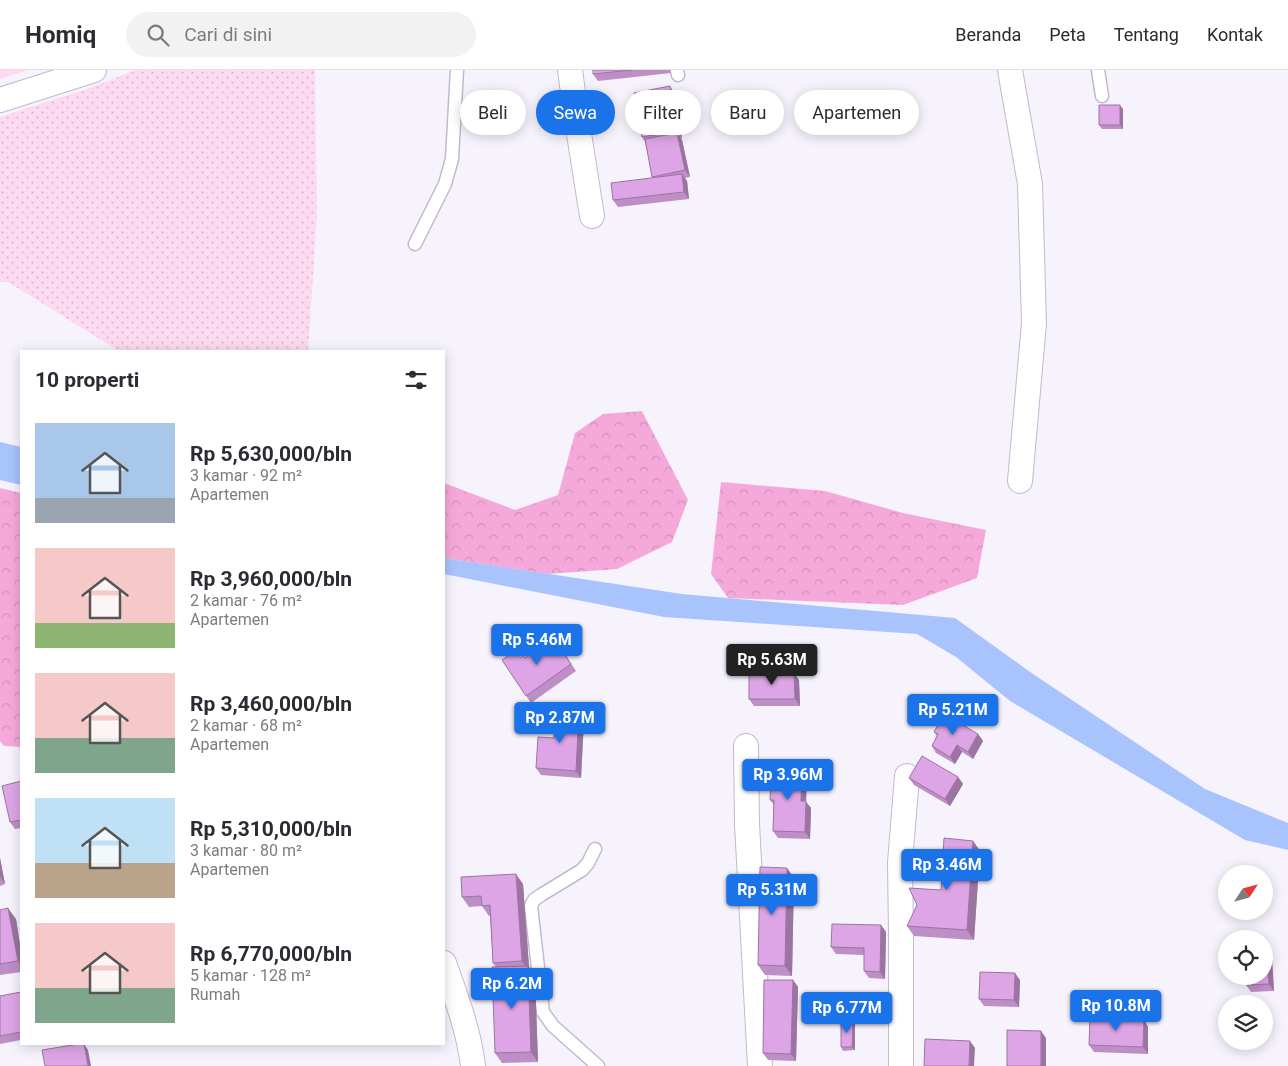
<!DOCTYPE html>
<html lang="id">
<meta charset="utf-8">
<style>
:root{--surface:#fff;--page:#f2f2f3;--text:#2b2b33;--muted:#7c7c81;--line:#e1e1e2;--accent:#1a73e8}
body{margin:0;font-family:Roboto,sans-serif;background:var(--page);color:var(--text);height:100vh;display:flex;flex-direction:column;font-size:19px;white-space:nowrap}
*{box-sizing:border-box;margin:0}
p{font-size:16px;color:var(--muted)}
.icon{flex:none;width:28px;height:28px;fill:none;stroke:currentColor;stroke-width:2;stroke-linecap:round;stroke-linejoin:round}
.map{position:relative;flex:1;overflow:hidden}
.drawer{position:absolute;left:20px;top:280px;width:425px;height:695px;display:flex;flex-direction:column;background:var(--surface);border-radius:0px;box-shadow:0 2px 12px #0003}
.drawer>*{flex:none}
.top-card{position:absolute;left:460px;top:20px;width:475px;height:45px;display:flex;gap:10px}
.needle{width:32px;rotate:54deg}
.tools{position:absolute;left:1218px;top:795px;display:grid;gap:10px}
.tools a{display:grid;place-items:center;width:55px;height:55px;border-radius:50%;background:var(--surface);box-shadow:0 2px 12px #0003;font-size:25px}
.price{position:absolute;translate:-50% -42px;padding:0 11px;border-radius:5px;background:var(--accent);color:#fff;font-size:16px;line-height:32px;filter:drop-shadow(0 1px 2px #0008)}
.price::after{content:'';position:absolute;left:50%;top:30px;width:15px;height:11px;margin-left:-8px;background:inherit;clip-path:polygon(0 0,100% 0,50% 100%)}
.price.on{background:#222;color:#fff}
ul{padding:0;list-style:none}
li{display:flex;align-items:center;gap:15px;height:125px;padding:0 15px}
li span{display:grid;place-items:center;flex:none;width:140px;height:100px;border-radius:0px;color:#555}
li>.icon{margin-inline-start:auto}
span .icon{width:60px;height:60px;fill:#fffc;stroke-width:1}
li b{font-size:21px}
h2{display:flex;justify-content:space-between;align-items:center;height:60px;padding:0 15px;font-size:21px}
.tag{padding:0 18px;border-radius:22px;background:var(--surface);box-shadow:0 2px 12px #0003;font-size:18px;line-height:45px}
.tag.on{background:var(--accent);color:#fff}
header{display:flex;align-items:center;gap:30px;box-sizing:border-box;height:70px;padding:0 25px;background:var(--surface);border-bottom:1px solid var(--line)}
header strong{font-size:24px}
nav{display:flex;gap:28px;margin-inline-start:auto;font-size:18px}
.search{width:350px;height:45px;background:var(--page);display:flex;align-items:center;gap:12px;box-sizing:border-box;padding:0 18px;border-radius:28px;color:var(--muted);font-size:19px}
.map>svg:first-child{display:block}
.grass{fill:url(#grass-dots)}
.forest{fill:url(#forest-crowns)}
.garden{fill:#fedaf0}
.water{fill:#a9c4fd}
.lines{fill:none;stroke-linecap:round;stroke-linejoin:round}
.service-casing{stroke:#c2b9d0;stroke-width:15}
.minor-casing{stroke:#c2b9d0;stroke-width:26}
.service{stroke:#fff;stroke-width:12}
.minor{stroke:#fff;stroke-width:24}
.wall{fill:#be8ec6}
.shaded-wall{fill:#9b74a1}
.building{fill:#dda5e6;stroke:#9b74a1}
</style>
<header>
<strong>Homiq</strong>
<div class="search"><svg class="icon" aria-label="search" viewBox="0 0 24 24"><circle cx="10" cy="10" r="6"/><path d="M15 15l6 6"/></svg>Cari di sini</div>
<nav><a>Beranda</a><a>Peta</a><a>Tentang</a><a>Kontak</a></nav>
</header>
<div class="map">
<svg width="1288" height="996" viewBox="0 0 1288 996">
<defs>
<pattern id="grass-dots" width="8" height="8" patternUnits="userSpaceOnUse" patternTransform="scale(1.25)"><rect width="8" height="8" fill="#fedaf0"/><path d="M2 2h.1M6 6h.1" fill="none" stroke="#d9bbce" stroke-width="1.8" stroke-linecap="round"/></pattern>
<pattern id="forest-crowns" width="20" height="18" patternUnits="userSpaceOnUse" patternTransform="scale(1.25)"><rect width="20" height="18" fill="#f5a9da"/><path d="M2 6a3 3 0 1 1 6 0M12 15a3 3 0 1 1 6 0" fill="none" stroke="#d291bb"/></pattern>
</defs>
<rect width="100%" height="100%" fill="#f7f3fd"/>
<path class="grass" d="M136,0H315L317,145L308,281H119L8,212H0V47L84,20Z"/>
<path class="forest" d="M642,341L688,430L672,472L617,499L548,504L444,488V413L515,440L558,425L575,363L603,344Z
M721,412L825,421L903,443L986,460L977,508L903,535L728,528L711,504Z
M0,418L21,423V677L4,676L0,671Z"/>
<path class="garden" d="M0,0H28L0,9Z"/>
<path class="water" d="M0,372L21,377V415L0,410Z
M444,488L682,524L955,548L1033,604L1205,719L1288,753V780L1245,770L1010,631L956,587L917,564L664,547L444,504Z"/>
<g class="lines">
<defs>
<path id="service" d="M677,0L678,5
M1098,0L1102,26
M415,174L445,114L452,89L457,0
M595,779L588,793L582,800L541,825L534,830L531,836L543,942L553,956L598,996"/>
<path id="minor" d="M570,0L576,45L592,146
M1010,0L1030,114L1034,253L1020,411
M0,30L94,0
M746,676L747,754L760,996
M444,893C456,927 469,961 473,996
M901,996V865L900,793L907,706"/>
</defs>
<use href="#service" class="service-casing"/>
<use href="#minor" class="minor-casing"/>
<use href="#service" class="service"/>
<use href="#minor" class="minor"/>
</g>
<path class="wall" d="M593,0H670L671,3L598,11L593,4Z
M674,23L682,68H681L682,70L690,107L685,108L687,111L689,129L618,137L613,130L653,108L645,72L642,67Z
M1123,39V59H1102L1099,55Z
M554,568L576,601L531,633L502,590L525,588Z
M799,610L800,636H754L749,629Z
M579,641L584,649L581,708L541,705L536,698L554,668Z
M934,662L978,664L983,671L973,689L962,682L955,694L936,683L932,676L937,666Z
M807,707L806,732L811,738L810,769L778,768L773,761L774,735L770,730Z
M958,707L963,714L950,736L914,715L909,708Z
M21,711V758L15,759L10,752Z
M973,771L980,781L974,870L914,866L907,856L941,820Z
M0,788L5,814L0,816Z
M787,798L794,808L792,906L765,905L758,895Z
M523,814L529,897L535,906L538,992L502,993L495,983L496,897L493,893L490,846H489L482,836L469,837L462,827Z
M0,840L16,849L21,881V902L0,905Z
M881,855L886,862L885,909L869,908L864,901V885L836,884L831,877Z
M1267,882L1272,889L1274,921L1251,922L1246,915Z
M793,910L798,917L796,991L768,990L763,983Z
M1020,910L1019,937L984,936L979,929Z
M21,922V970L0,974V926Z
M1144,950L1148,957V984L1094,982L1089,975Z
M853,952L855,955V980L843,981L841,977Z"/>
<path class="shaded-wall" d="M670,16L674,23L682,68L677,61Z
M1120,35L1123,39V59L1120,55Z
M677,63L682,70L690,107L685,100Z
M682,104L687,111L689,129L684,122Z
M794,603L799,610L800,636L795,629Z
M579,641L584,649L581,708L576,701Z
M978,664L983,671L973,689L968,682Z
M957,675L962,682L955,694L950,687Z
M802,700L807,707L806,732L811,738L810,769L805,762L801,731Z
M958,707L963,714L950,736L945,729Z
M973,771L980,781L974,870L967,860Z
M0,788L5,814L0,807Z
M787,798L794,808L792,906L785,896Z
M516,804L523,814L529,897L535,906L538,992L531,982L528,900L522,891Z
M8,838L16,849L21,881V896L18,891Z
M881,855L886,862L885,909L880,902Z
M1267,882L1272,889L1274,921L1269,914Z
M1015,903L1020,910L1019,937L1014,930Z
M793,910L798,917L796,991L791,984Z
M1144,950L1148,957V984L1143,977Z
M853,952L855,955V980L852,977Z
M1041,961L1046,968V996H1041Z
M970,971L975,978L974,996H969Z
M84,974L88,980L91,996H88Z"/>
<path class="building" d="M593,0H632L593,4Z
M670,16L677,61L642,67L634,23Z
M1099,35H1120V55H1099Z
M677,63L685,100L652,107L645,69Z
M682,104L684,122L613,130L611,113Z
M554,568L571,594L526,626L502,590L518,579L525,588Z
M749,603H794L795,629H749Z
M556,640L579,641L576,701L536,698L538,667L554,668Z
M944,644L978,664L968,682L957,675L950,687L932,676L938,664L934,662Z
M922,686L958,707L945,729L909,708Z
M771,699L802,700L801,731H806L805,762L773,761L774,730H770Z
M21,711V750L10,752L2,716Z
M944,768L973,771L967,860L907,856L917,835L909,818L941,820Z
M760,797L787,798L785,896L758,895Z
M516,804L522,891L493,893L490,835L482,836L481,826L462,827L461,807Z
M8,838L18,891L0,894V840Z
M832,854L881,855L880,902L864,901V878L831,877Z
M1264,882H1267L1269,914L1246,915L1245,906H1264Z
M528,896L531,982L495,983L492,897Z
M980,902L1015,903L1014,930L979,929Z
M764,910H793L791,984L763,983Z
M21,922V962L0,966V926Z
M1090,947L1144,950L1143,977L1089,975Z
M841,951L853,952L852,977H841Z
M1007,960L1041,961V996H1007Z
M925,969L970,971L969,996H924Z
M79,974H84L88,996H45L42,980Z"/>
</svg>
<div class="tools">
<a><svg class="needle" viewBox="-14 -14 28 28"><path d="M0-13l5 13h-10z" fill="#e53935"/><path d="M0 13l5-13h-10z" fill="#7c7c81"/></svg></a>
<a><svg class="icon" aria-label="locate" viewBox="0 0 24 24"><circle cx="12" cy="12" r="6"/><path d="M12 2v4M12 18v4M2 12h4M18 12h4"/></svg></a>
<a><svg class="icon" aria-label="layers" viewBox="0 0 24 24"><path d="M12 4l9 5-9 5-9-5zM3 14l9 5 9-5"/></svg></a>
</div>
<b class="price" style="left:537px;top:596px">Rp 5.46M</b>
<b class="price on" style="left:772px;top:616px">Rp 5.63M</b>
<b class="price" style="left:953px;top:666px">Rp 5.21M</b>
<b class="price" style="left:560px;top:674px">Rp 2.87M</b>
<b class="price" style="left:788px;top:731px">Rp 3.96M</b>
<b class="price" style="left:947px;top:821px">Rp 3.46M</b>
<b class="price" style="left:772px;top:846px">Rp 5.31M</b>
<b class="price" style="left:512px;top:940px">Rp 6.2M</b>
<b class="price" style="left:1116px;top:962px">Rp 10.8M</b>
<b class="price" style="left:847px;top:964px">Rp 6.77M</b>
<div class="top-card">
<a class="tag">Beli</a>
<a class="tag on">Sewa</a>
<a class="tag">Filter</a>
<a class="tag">Baru</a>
<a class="tag">Apartemen</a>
</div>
<section class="drawer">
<h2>10 properti<svg class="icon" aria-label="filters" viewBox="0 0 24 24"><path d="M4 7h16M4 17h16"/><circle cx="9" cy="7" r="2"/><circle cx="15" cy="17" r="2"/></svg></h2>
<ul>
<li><span style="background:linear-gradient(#a9c7e8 75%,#9aa5b1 0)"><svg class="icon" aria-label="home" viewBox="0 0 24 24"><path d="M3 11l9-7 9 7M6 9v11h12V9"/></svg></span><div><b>Rp 5,630,000/bln</b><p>3 kamar · 92 m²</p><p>Apartemen</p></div></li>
<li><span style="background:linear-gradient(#f6c9c9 75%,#8fb573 0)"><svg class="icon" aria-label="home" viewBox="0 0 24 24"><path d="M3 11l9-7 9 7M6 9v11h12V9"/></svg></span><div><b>Rp 3,960,000/bln</b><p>2 kamar · 76 m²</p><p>Apartemen</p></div></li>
<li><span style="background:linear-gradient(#f6c9c9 65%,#7fa58c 0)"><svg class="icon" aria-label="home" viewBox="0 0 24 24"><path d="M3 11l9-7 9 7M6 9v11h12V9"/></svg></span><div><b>Rp 3,460,000/bln</b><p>2 kamar · 68 m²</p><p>Apartemen</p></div></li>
<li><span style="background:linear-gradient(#bfe0f5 65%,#b9a48a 0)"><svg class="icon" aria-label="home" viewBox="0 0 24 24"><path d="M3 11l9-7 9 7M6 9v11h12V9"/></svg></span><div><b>Rp 5,310,000/bln</b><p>3 kamar · 80 m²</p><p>Apartemen</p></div></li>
<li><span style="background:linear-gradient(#f6c9c9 65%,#7fa58c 0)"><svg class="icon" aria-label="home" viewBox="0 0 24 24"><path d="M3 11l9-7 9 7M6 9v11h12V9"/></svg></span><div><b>Rp 6,770,000/bln</b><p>5 kamar · 128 m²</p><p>Rumah</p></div></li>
</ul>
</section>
</div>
